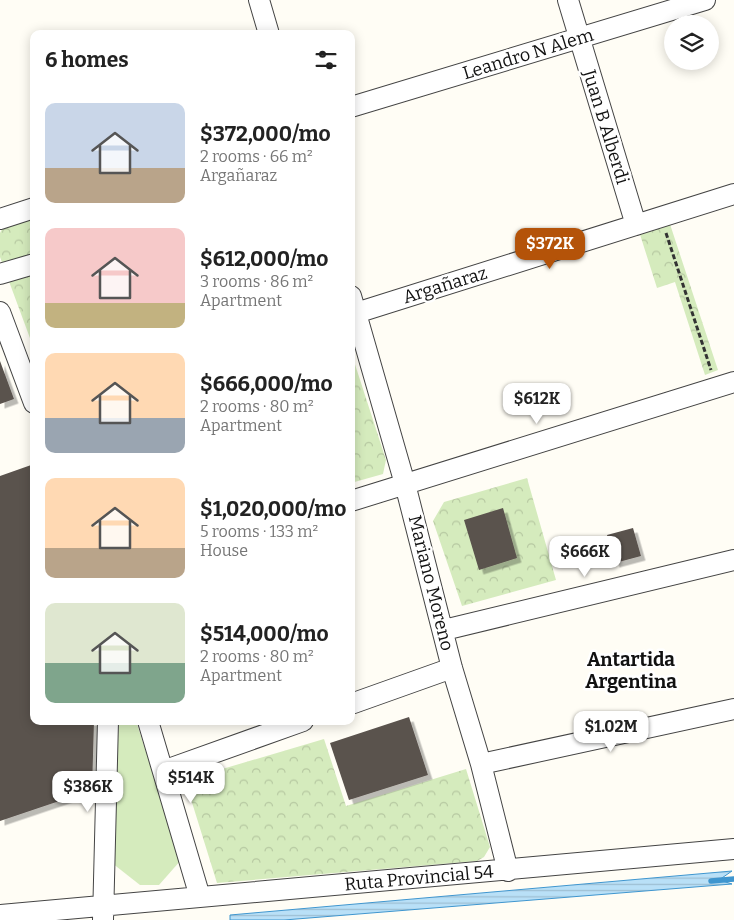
<!DOCTYPE html>
<meta charset="utf-8">
<style>
:root{--surface:#fff;--page:#f6f6f6;--text:#222;--muted:#767676;--accent:#b45309}
body{margin:0;font-family:Bitter,serif;background:var(--page);color:var(--text);height:100vh;display:flex;flex-direction:column;font-size:19px;white-space:nowrap}
*{box-sizing:border-box;margin:0}
p{font-size:16px;color:var(--muted)}
.icon{flex:none;width:28px;height:28px;fill:none;stroke:currentColor;stroke-width:2;stroke-linecap:round;stroke-linejoin:round}
.map{position:relative;flex:1;overflow:hidden}
.details{position:absolute;left:30px;top:30px;width:325px;height:695px;display:flex;flex-direction:column;background:var(--surface);border-radius:10px;box-shadow:0 2px 12px #0003}
.details>*{flex:none}
.controls{position:absolute;left:664px;top:15px;display:grid;gap:10px}
.controls a{display:grid;place-items:center;width:55px;height:55px;border-radius:50%;background:var(--surface);box-shadow:0 2px 12px #0003;font-size:25px}
.price{position:absolute;translate:-50% -42px;padding:0 11px;border-radius:10px;background:#fff;color:#222;font-size:16px;line-height:32px;filter:drop-shadow(0 1px 2px #0008)}
.price::after{content:'';position:absolute;left:50%;top:30px;width:15px;height:11px;margin-left:-8px;background:inherit;clip-path:polygon(0 0,100% 0,50% 100%)}
.price.on{background:var(--accent);color:#fff}
ul{padding:0;list-style:none}
li{display:flex;align-items:center;gap:15px;height:125px;padding:0 15px}
li span{display:grid;place-items:center;flex:none;width:140px;height:100px;border-radius:10px;color:#555}
li>.icon{margin-inline-start:auto}
span .icon{width:60px;height:60px;fill:#fffc;stroke-width:1}
li b{font-size:21px}
h2{display:flex;justify-content:space-between;align-items:center;height:60px;padding:0 15px;font-size:21px}
.map>svg:first-child{display:block}
.grass{fill:#d5ebbd}
.park{fill:url(#park-crowns)}
.water{fill:url(#water-rules);stroke:#3f96cf}
.lines{fill:none;stroke-linecap:round;stroke-linejoin:round}
.stream{stroke:#3f96cf;stroke-width:5.5}
.building{fill:#5a524d;filter:url(#shadow)}
.minor-casing{stroke:#444;stroke-width:22}
.path{stroke:#333;stroke-width:3;stroke-dasharray:5 2.5;stroke-linecap:butt}
.minor{stroke:#fff;stroke-width:20}
.labels{text-anchor:middle;dominant-baseline:central;stroke-width:5;stroke-linejoin:round;paint-order:stroke}
.street-label{font-size:18px;fill:#111;stroke:#fff}
.neighbourhood-label{font-size:19px;font-weight:bold;fill:#111;stroke:#fff}
</style>
<div class="map">
<svg width="734" height="920" viewBox="0 0 734 920">
<defs>
<pattern id="park-crowns" width="20" height="18" patternUnits="userSpaceOnUse" patternTransform="scale(1.25)"><rect width="20" height="18" fill="#d5ebbd"/><path d="M2 6a3 3 0 1 1 6 0M12 15a3 3 0 1 1 6 0" fill="none" stroke="#b6c8a1"/></pattern>
<pattern id="water-rules" width="6" height="5" patternUnits="userSpaceOnUse" patternTransform="scale(1.25)"><rect width="6" height="5" fill="#b9e0f7"/><path d="M0 2.5h6" fill="none" stroke="#9ebfd3"/></pattern>
<filter id="shadow"><feDropShadow dx="4.5" dy="4.5" stdDeviation="0" flood-color="#0004"/></filter>
</defs>
<rect width="100%" height="100%" fill="#fffdf5"/>
<path class="grass" d="M119,721H136L181,860L159,885H140L112,863Z"/>
<path class="park" d="M667,215L718,370L705,375L675,282L657,288L637,225Z
M34,217V349L0,257V233L3,227Z
M351,352L386,460L383,474L351,483Z
M527,478L556,580L462,606L433,521L444,502Z
M324,739L346,806L466,769L490,847L484,857L477,861L217,883L185,780Z"/>
<path class="water" d="M732,871L719,880L732,884L284,920H230V915Z"/>
<g class="lines">
<path class="stream" d="M711,881L734,879"/>
</g>
<path class="building" d="M0,361L14,399L0,404Z
M34,464V721H94L92,790L0,821V476Z
M503,508L517,558L479,570L464,520Z
M633,528L641,556L615,563L607,535Z
M409,717L428,775L349,800L330,743Z"/>
<g class="lines">
<defs>
<path id="minor" d="M259,0L269,34
M568,0L636,225
M351,107L705,0
M0,219L34,208
M0,274L34,264
M351,296L405,484L452,668L481,764L508,871
M0,312L34,403
M356,313L734,194
M351,501L734,382
M444,630L734,560
M351,704L452,668
M148,721L200,897
M481,764L734,709
M163,771L303,721
M0,915L734,849
M103,920L108,721"/>
</defs>
<use href="#minor" class="minor-casing"/>
<path class="path" d="M666,233L711,370"/>
<use href="#minor" class="minor"/>
</g>
<g class="labels">
<g class="street-label">
<text transform="translate(528 54) rotate(-17)">Leandro N Alem</text>
<text transform="translate(606 127) rotate(73)">Juan B Alberdi</text>
<text transform="translate(445 285) rotate(-17)">Argañaraz</text>
<text transform="translate(431 583) rotate(76)">Mariano Moreno</text>
<text transform="translate(419 878) rotate(-5)">Ruta Provincial 54</text>
</g>
<g class="neighbourhood-label">
<text x="631" y="659">Antartida<tspan x="631" dy="22">Argentina</tspan></text>
</g>
</g>
</svg>
<div class="controls">
<a><svg class="icon" aria-label="layers" viewBox="0 0 24 24"><path d="M12 4l9 5-9 5-9-5zM3 14l9 5 9-5"/></svg></a>
</div>
<b class="price on" style="left:550px;top:270px">$372K</b>
<b class="price" style="left:537px;top:425px">$612K</b>
<b class="price" style="left:585px;top:578px">$666K</b>
<b class="price" style="left:611px;top:753px">$1.02M</b>
<b class="price" style="left:191px;top:804px">$514K</b>
<b class="price" style="left:88px;top:813px">$386K</b>
<section class="details">
<h2>6 homes<svg class="icon" aria-label="filters" viewBox="0 0 24 24"><path d="M4 7h16M4 17h16"/><circle cx="9" cy="7" r="2"/><circle cx="15" cy="17" r="2"/></svg></h2>
<ul>
<li><span style="background:linear-gradient(#c9d6e8 65%,#b9a48a 0)"><svg class="icon" aria-label="home" viewBox="0 0 24 24"><path d="M3 11l9-7 9 7M6 9v11h12V9"/></svg></span><div><b>$372,000/mo</b><p>2 rooms · 66 m²</p><p>Argañaraz</p></div></li>
<li><span style="background:linear-gradient(#f6c9c9 75%,#c2b280 0)"><svg class="icon" aria-label="home" viewBox="0 0 24 24"><path d="M3 11l9-7 9 7M6 9v11h12V9"/></svg></span><div><b>$612,000/mo</b><p>3 rooms · 86 m²</p><p>Apartment</p></div></li>
<li><span style="background:linear-gradient(#ffd9b3 65%,#9aa5b1 0)"><svg class="icon" aria-label="home" viewBox="0 0 24 24"><path d="M3 11l9-7 9 7M6 9v11h12V9"/></svg></span><div><b>$666,000/mo</b><p>2 rooms · 80 m²</p><p>Apartment</p></div></li>
<li><span style="background:linear-gradient(#ffd9b3 70%,#b9a48a 0)"><svg class="icon" aria-label="home" viewBox="0 0 24 24"><path d="M3 11l9-7 9 7M6 9v11h12V9"/></svg></span><div><b>$1,020,000/mo</b><p>5 rooms · 133 m²</p><p>House</p></div></li>
<li><span style="background:linear-gradient(#dfe7d0 60%,#7fa58c 0)"><svg class="icon" aria-label="home" viewBox="0 0 24 24"><path d="M3 11l9-7 9 7M6 9v11h12V9"/></svg></span><div><b>$514,000/mo</b><p>2 rooms · 80 m²</p><p>Apartment</p></div></li>
</ul>
</section>
</div>
